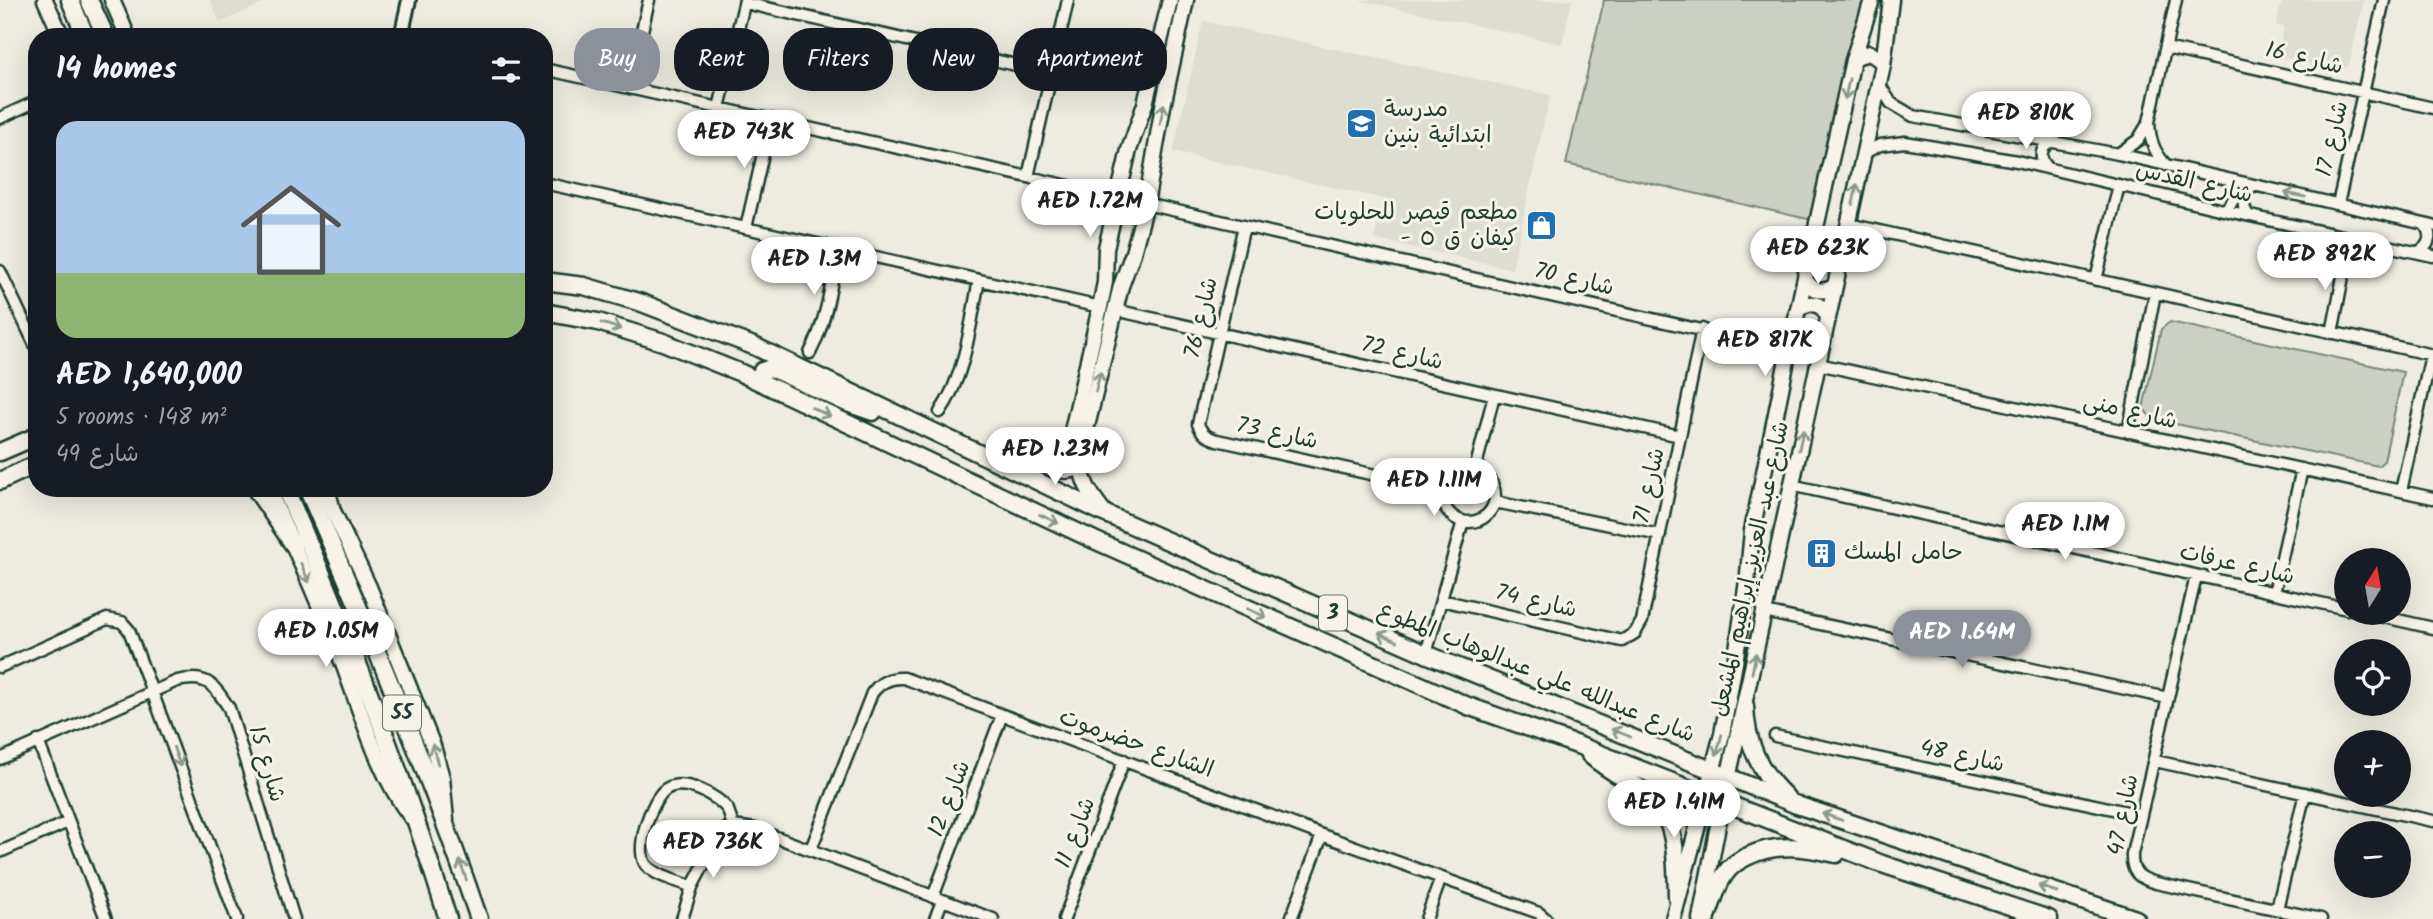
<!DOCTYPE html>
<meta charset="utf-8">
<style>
:root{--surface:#171b24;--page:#242831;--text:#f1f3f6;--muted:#9ea1a6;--accent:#8c9099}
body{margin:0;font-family:Kalam,"Playpen Sans Arabic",sans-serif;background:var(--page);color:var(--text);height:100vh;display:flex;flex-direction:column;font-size:26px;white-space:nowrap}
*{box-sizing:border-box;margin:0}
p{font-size:23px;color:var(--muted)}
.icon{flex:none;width:38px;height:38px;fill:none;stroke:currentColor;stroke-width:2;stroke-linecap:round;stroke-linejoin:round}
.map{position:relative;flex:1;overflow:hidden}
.drawer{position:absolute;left:28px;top:28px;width:525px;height:469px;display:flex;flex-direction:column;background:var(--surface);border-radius:28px;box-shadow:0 7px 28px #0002}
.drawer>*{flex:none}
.hud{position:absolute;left:574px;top:28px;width:665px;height:63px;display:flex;gap:14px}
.needle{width:46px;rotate:11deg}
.buttons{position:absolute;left:2334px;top:548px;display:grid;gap:14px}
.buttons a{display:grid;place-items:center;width:77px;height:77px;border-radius:50%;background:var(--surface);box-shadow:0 7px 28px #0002;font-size:35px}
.price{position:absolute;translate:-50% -60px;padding:0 16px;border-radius:24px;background:#fff;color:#222;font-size:23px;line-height:46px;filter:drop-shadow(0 2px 4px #0008)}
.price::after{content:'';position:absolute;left:50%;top:42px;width:21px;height:16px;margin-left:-10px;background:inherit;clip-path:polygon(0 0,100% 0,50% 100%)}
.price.active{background:var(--accent);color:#fff}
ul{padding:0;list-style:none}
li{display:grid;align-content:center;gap:14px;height:371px;padding:0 28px}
li span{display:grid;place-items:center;height:217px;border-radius:21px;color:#555}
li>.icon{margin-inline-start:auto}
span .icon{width:126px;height:126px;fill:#fffc;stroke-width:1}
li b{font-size:30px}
h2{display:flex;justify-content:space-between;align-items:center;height:84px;padding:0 28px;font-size:30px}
.chip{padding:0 24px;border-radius:28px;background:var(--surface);box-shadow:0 7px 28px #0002;font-size:24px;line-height:63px}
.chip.active{background:var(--accent);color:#fff}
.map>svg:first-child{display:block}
.built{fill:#ddddd2}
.green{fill:#cccfc4;stroke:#76867c;stroke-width:2}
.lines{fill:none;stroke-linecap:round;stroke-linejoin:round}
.minor-casing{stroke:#1f3d34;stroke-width:15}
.tertiary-casing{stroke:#1f3d34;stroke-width:18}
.secondary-casing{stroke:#1f3d34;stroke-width:19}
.primary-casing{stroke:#1f3d34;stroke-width:21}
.trunk-casing{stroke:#1f3d34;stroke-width:21}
.minor{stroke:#f7f3e8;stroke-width:10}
.tertiary{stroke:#f7f3e8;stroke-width:12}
.secondary{stroke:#f7f3e8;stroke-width:14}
.primary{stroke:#f7f3e8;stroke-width:16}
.trunk{stroke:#f7f3e8;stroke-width:16}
.oneway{stroke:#8b988e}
.labels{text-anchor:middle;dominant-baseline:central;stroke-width:6;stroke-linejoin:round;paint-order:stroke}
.shield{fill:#f7f3e8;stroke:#60746a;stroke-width:2}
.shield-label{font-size:21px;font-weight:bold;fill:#1f3d34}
.street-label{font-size:23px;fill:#1f3d34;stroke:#f7f3e8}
.poi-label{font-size:23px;fill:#1f3d34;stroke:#f7f3e8;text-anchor:start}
</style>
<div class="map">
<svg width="2433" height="919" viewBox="0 0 2433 919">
<rect width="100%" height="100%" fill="#eeece1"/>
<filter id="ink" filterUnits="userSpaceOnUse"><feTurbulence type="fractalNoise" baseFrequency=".0143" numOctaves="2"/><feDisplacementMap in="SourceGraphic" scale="14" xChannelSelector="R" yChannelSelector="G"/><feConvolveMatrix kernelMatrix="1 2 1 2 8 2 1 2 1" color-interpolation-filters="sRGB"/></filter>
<g filter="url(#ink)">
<path class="built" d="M210,0H270L220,23Z
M1359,0H1572L1562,44Z
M2282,0H2364L2349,65L2339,71L2277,57L2284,27L2276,25Z
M1203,21L1550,95L1512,269L1374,239L1378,225L1389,226L1394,201L1173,152Z"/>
<path class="green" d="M1604,0H1864L1812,220L1566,164Z
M2170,322L2403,372L2384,461L2378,466L2152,419L2143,408L2161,329Z"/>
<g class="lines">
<defs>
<path id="minor" d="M745,3L1051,73
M2166,48L2433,108
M544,69L1118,197
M1879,84L1891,103L1913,116L2118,154L2433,226
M629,88L649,0
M719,108L745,0
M0,118L37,101
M1864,153L1880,145L1905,142L2017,161L2223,210L2433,256
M2118,154L2138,140L2149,122
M2165,164C2153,150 2150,140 2149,122L2176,0
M2048,168C2038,158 2040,147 2052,141
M1028,177L1068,0
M544,183L1100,307
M1146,204L1789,350
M2338,204L2384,0
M2223,210L2228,207L2235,197L2233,185L2229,180
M2248,215C2241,204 2242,193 2254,186
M1848,224L2433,355
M1244,226L1198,424C1202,434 1207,437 1217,440L1443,490
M746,228L771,119
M2418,252C2430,246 2433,235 2424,224
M0,271L37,349
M2096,280L2119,185
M1115,310L1680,436
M2332,333L2347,256L2361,240
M810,353C827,320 831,285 838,248
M1818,364L2433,498
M940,412C966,374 970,325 979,280
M2128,432L2155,293
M1475,470L1494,395
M1443 496a26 26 0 1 1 52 0a26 26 0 1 1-52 0Z
M1791,485L2347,609
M2401,491L2431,355
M1495,502L1660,535
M2196,576L2132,854C2131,873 2139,878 2156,883L2321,919
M2274,593L2302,469
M1441,600L1622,641L1635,633L1642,621L1702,329
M1764,612L2168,698
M2362,612L2433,628
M1426,654L1463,521
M0,667L107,619L122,622L129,630L237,919
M1775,736L2141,815
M38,741L106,919
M0,759L177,681C207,674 213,684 229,708L294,919
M2155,761L2433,821
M811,849L872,693C880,682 890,677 904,678L1322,835L1539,913L1546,919
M0,852L68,822
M692,887C679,881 658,877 648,867C632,854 651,799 666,789C683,778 718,795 728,810C730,815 731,821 733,826
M933,897L1002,715
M2277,909L2305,793
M682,919L692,887L719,836L724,830L733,826L755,829L993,919
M935,919L942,901
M1064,919L1124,760
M1291,919L1322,835
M1426,919L1441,878"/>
<path id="tertiary" d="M401,37L409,0"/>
<path id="secondary" d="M45,0L62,37
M112,0L128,37
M1853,60L1858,56L1870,53L1880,60L1883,65
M1805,279C1812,291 1823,294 1835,286
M1797,312C1807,299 1823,302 1828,318
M1062,449L1056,465C1060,471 1064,472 1072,470L1080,456
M1005,466C1037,464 1055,460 1072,431L1100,307L1105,282L1106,248L1118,197L1129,150L1145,104L1170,0
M268,488C293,545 319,602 342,661C361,711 378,774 411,817
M326,496L369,587L433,746L442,778L446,820
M1105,513C1089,492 1081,482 1080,455L1121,286L1133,253L1146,204L1163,106L1186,0
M1673,919L1722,734L1735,663L1748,574L1752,531L1789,350L1853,60L1872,0
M1700,919L1719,820L1883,65L1891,0"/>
<path id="primary" d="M544,281L584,286L642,303L756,347L1106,514L1426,654L1797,805L2136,919
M544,312L598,322L663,342L741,373L1094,540L1468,706L1580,746L1882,864L2049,919
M759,381L762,371L771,368L847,403L873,412
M0,452L37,436
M0,481L37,464
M255,488L293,544
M326,488L331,507
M1745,706C1746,743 1759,772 1786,797
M1590,755C1606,769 1622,777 1640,788C1678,812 1676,857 1677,897
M1706,919C1712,905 1716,886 1725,874C1730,866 1738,861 1746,857C1776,842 1805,847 1836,854"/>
<path id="trunk" d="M70,0L86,37
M89,0L106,37
M285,488C347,629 402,772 448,919
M307,488C369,630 429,772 479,919"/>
</defs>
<use href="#minor" class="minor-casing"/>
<use href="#tertiary" class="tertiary-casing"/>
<use href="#secondary" class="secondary-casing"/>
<use href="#primary" class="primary-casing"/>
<use href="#trunk" class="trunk-casing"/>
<use href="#minor" class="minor"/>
<use href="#tertiary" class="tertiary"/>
<use href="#secondary" class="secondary"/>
<use href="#primary" class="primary"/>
<use href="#trunk" class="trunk"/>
</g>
<defs><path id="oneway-shaft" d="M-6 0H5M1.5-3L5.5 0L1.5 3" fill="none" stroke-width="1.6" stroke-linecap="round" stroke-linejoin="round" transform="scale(1.75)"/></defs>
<g class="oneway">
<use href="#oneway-shaft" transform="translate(1847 89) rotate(102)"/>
<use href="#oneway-shaft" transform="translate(1162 114) rotate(-79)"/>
<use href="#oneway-shaft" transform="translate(1855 194) rotate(-78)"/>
<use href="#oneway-shaft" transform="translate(2295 195) rotate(-168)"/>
<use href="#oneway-shaft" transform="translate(611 326) rotate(17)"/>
<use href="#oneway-shaft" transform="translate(1098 382) rotate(-76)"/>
<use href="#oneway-shaft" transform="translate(821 412) rotate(26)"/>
<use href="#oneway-shaft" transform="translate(1801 440) rotate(-77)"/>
<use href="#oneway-shaft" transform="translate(1049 519) rotate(25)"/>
<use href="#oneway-shaft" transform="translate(305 573) rotate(67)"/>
<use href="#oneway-shaft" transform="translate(1257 613) rotate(24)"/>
<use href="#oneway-shaft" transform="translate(1388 637) rotate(-156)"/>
<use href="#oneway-shaft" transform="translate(1754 663) rotate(-79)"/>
<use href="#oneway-shaft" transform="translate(1621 733) rotate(-158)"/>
<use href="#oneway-shaft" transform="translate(1719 745) rotate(105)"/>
<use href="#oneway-shaft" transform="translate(435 754) rotate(-106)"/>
<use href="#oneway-shaft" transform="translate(177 757) rotate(70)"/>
<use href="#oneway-shaft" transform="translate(1832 817) rotate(-161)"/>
<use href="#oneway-shaft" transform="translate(463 870) rotate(-109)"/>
<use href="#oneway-shaft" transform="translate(2048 889) rotate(-161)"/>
</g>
</g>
<defs>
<symbol id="school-square" viewBox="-11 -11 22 22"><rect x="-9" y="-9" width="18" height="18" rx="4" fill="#1f6fb2" stroke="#f7f3e8"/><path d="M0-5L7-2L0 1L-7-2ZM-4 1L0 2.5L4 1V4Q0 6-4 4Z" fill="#fff"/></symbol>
<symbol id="shop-square" viewBox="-11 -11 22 22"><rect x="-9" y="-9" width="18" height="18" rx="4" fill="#1f6fb2" stroke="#f7f3e8"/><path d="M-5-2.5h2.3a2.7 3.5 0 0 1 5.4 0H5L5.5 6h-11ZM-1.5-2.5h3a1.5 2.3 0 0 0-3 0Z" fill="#fff"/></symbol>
<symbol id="building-square" viewBox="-11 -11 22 22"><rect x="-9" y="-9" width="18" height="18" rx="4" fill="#1f6fb2" stroke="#f7f3e8"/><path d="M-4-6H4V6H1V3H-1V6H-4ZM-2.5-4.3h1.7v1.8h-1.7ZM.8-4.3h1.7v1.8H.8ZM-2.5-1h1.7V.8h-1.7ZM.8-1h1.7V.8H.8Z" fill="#fff"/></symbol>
</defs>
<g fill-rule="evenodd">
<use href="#school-square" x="1344" y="106" width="35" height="35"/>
<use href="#shop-square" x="1524" y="208" width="35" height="35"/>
<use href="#building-square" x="1804" y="536" width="35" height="35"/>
</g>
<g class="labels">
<g class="shield">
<rect x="1319" y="595.5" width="28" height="35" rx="5"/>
<rect x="383" y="695.5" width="38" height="35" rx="5"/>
</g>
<g class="shield-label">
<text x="1333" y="613">3</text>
<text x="402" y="713">55</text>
</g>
<g class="street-label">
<text transform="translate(2304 59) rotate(13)">شارع 16</text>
<text transform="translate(2333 139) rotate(-77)">شارع 17</text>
<text transform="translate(2194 183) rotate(13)">شارع القدس</text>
<text transform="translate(1574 280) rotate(13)">شارع 70</text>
<text transform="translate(1202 318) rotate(-77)">شارع 76</text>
<text transform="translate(1402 354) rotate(13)">شارع 72</text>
<text transform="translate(2130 412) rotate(13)">شارع منى</text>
<text transform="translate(1277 434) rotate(12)">شارع 73</text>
<text transform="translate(1650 486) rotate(-78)">شارع 71</text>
<text transform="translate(2237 565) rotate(13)">شارع عرفات</text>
<text transform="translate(1751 569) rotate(-78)">شارع عبد العزيز إبراهيم المشعل</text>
<text transform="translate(1536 602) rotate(13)">شارع 74</text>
<text transform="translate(1536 673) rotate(22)">شارع عبدالله علي عبدالوهاب المطوع</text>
<text transform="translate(1136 744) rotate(20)">الشارع حضرموت</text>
<text transform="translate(1962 757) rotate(12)">شارع 48</text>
<text transform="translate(266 764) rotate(73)">شارع 15</text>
<text transform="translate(950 799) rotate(-69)">شارع 12</text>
<text transform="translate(2124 815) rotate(-79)">شارع 47</text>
<text transform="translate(1076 833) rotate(-69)">شارع 11</text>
</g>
<g class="poi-label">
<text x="1384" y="110">مدرسة<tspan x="1384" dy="26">ابتدائية بنين</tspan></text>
<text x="1518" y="213" text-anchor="end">مطعم قيصر للحلويات<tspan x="1518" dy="26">- كيفان ق ٥</tspan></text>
<text x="1844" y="553">حامل المسك</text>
</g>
</g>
</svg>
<div class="buttons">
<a><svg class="needle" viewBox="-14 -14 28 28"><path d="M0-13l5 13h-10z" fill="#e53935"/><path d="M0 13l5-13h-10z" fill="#9ea1a6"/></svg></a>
<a><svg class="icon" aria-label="locate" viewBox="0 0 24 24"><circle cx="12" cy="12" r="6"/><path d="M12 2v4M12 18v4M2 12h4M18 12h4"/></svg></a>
<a>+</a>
<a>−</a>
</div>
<b class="price" style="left:2026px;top:151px">AED 810K</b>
<b class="price" style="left:744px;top:170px">AED 743K</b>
<b class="price" style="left:1090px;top:239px">AED 1.72M</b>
<b class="price" style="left:1818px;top:286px">AED 623K</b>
<b class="price" style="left:2325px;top:292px">AED 892K</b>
<b class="price" style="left:814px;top:297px">AED 1.3M</b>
<b class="price" style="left:1765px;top:378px">AED 817K</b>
<b class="price" style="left:1055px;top:487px">AED 1.23M</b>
<b class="price" style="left:1434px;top:518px">AED 1.11M</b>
<b class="price" style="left:2065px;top:562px">AED 1.1M</b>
<b class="price" style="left:326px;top:669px">AED 1.05M</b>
<b class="price active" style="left:1962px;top:670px">AED 1.64M</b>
<b class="price" style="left:1674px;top:840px">AED 1.41M</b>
<b class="price" style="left:713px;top:880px">AED 736K</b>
<div class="hud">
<a class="chip active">Buy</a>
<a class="chip">Rent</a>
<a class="chip">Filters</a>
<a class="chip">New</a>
<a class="chip">Apartment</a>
</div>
<section class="drawer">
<h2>14 homes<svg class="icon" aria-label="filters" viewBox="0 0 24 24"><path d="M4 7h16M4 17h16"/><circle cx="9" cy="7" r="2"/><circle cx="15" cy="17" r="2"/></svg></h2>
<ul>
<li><span style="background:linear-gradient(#a9c7e8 70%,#8fb573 0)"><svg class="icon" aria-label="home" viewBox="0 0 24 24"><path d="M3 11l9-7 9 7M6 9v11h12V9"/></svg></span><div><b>AED 1,640,000</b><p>5 rooms · 148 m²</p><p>شارع 49</p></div></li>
</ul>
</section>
</div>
